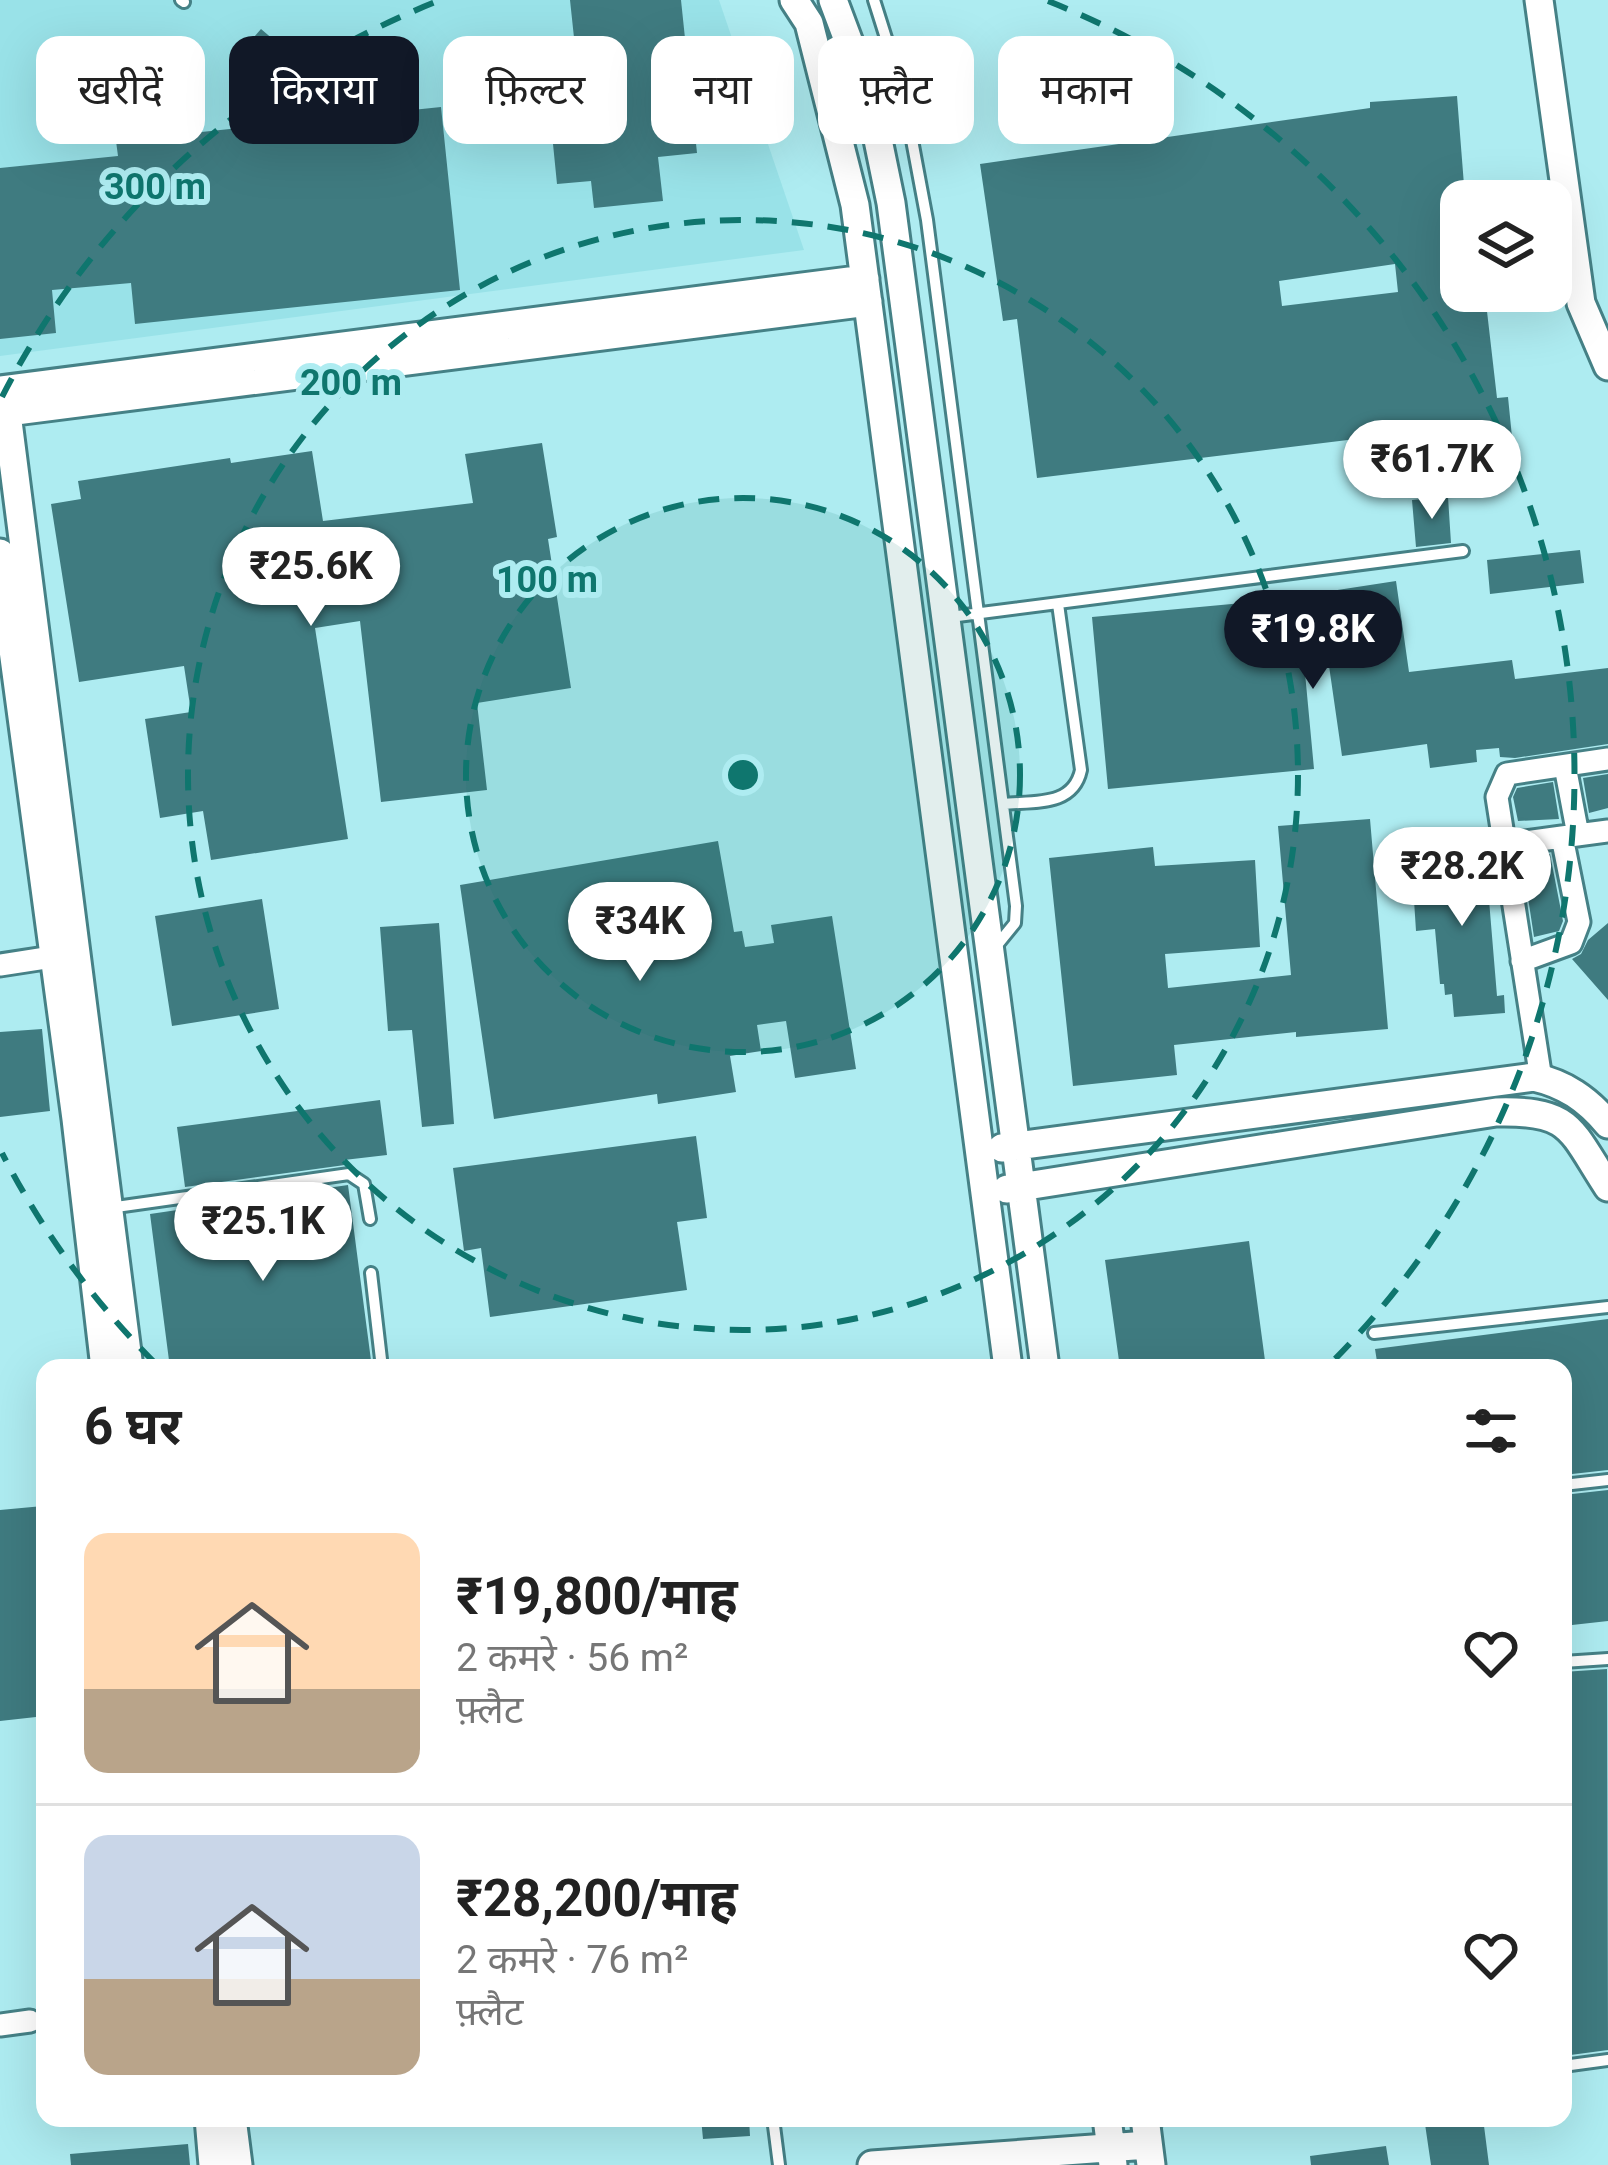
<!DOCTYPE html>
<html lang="hi">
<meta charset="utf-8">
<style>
:root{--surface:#fff;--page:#f2f2f2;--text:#222;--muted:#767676;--line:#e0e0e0;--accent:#111827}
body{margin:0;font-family:Roboto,"Noto Sans Devanagari",sans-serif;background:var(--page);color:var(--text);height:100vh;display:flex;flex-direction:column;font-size:45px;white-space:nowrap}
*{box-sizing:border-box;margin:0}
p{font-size:39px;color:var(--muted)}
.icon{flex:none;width:66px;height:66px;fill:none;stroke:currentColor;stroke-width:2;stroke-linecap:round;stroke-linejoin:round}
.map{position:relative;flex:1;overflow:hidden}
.panel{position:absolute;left:36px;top:1359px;width:1536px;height:768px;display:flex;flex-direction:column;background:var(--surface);border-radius:24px;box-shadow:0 12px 48px #0002}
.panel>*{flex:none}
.guide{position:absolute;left:36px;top:36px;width:1536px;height:108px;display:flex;gap:24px}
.controls{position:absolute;left:1440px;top:180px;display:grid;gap:24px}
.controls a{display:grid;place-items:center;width:132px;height:132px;border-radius:24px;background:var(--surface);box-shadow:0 12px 48px #0002;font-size:60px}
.price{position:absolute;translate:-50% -102px;padding:0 27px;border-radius:42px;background:#fff;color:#222;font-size:39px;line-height:78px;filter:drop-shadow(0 3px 6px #0008)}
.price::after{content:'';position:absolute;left:50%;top:72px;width:36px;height:27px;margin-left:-18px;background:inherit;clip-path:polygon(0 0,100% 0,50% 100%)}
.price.on{background:var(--accent);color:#fff}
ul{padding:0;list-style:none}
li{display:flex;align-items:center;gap:36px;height:300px;padding:0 48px}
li+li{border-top:3px solid var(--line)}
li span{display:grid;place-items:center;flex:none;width:336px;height:240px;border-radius:24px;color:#555}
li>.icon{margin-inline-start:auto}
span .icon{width:144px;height:144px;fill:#fffc;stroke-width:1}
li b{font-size:51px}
h2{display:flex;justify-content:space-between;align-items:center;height:144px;padding:0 48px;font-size:51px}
.tag{padding:0 42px;border-radius:24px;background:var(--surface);box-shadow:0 12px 48px #0002;font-size:42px;line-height:108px}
.tag.on{background:var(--accent);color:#fff}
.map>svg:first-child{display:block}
.built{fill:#99e2e8}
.building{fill:#3f7b80;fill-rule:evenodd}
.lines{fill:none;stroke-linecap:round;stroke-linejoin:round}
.service-casing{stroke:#458186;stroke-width:16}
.minor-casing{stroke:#458186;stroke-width:27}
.tertiary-casing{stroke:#458186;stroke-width:33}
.service{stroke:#fff;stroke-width:10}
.minor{stroke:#fff;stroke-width:21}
.tertiary{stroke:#fff;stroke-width:27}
.ring{fill:none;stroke:#0f766e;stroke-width:6;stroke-dasharray:21 15}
.centre{fill:#0f766e;stroke:#aeecf1;stroke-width:6}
.ring-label{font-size:36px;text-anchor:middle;font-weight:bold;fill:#0f766e;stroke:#aeecf1;stroke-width:12;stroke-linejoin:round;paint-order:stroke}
</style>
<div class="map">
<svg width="1608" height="2165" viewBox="0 0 1608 2165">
<rect width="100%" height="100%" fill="#aeecf1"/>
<path class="built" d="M0,0H719L804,250L0,356Z"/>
<path class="building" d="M570,0H681L697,153L658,157L663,201L594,208L591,181L557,184L553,144L585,141Z
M261,29L301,63L285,82L245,47Z
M174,58L177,102L138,104L135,61Z
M1457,96L1464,185L1461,296L1485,294L1497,398L1508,397L1513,447L1457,453L1454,427L1037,478L1017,319L1003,321L980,164L1370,108V102ZM1395,264L1398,292L1282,306L1279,281Z
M441,107L460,290L135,324L131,283L52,290L56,333L0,339V168L118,156L116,141Z
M542,443L557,537L548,539L571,688L477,703L487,790L381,802L360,621L315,628L348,839L211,860L203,811L160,818L145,719L191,712L184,666L79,682L51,504L81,499L78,481L230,458L231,463L312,451L323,521L473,503L465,454Z
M1448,497L1451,543L1416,547L1412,500Z
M1580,550L1584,583L1490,594L1487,560Z
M1396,581L1409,672L1512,660L1515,679L1608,668V744L1515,758L1500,757L1499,748L1476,750L1477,762L1430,768L1427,744L1342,756L1325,638L1302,641L1314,769L1108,789L1092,617L1319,596L1318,593Z
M1608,774V808L1589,813L1583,778Z
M1553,782L1559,819L1518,821L1513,797L1517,788Z
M1370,819L1388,1029L1296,1037V1032L1174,1045L1177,1075L1073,1086L1049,858L1153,847L1155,866L1255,860L1260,947L1165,954L1168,988L1291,975L1278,826Z
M1484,840L1497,996L1504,995L1505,1013L1454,1017L1452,994L1445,995L1444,984H1440L1435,929L1416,931L1414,900L1427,899L1424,866L1449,864L1447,843Z
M718,841L734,932L742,931L745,947L774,943L771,925L832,916L856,1069L795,1078L786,1021L757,1025L761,1051L730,1056L736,1092L658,1104L657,1094L494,1119L460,885Z
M1550,854L1563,921L1559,931L1534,937L1522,858Z
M262,899L279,1009L172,1026L155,916Z
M439,923L454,1124L422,1127L412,1030L388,1031L380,927Z
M1608,923V1000L1572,959L1581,954L1588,940Z
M42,1029L50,1111L0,1117V1032Z
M380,1100L387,1155L344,1160L345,1165L185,1187L177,1127Z
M696,1136L707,1218L677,1222L687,1290L490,1317L481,1248L464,1251L453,1168Z
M348,1185L372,1368H170L150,1214Z
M1249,1241L1266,1368H1120L1105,1260Z
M1608,1319V1470L1563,1475V1368H1378L1375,1349Z
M1608,1490V1621L1563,1626V1495Z
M43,1506L45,1716L0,1721V1510Z
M1607,1669L1608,2050L1563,2056V1672Z
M701,2118H749L750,2136L703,2139Z
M1483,2118L1489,2165H1431L1425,2124Z
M188,2144L190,2165H71L70,2154Z
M1386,2146L1389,2165H1311L1310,2156Z"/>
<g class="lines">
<defs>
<path id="service" d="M181,0L184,2
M874,0L903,92L927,220L1016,906L1015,923L993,950
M950,617L1463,551
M1003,804C1034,801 1073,807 1081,770L1058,604
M109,1208L349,1174L364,1184L370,1219
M371,1273L382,1368
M1374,1333L1608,1307
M1563,1485L1608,1480
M1563,1662L1608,1659
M1563,2066L1608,2060
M773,2118L779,2165
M1148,2121L1171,2118"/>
<path id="minor" d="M1565,766L1578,835
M1502,845L1562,837
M1522,961L1571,943L1579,922L1562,837L1608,831
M0,965L65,955
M1541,1079L1497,797L1507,774L1608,759
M0,2025L30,2021"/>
<path id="tertiary" d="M794,0L809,23L855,205L1008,1368
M833,0L869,96L891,203L1045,1368
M1539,0L1581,303L1608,366
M0,390L865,279
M4,390L129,1368
M0,413L868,302
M0,553L76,1119L105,1368
M1002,1148L1534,1077C1565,1084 1587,1099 1608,1124
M1007,1189L1496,1112C1572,1110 1570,1129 1608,1187
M209,2118L213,2165
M232,2118L238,2165
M1107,2118L1113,2165
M1145,2118L1151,2165
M872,2165L1148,2145"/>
</defs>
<use href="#service" class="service-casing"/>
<use href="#minor" class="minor-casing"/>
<use href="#tertiary" class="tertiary-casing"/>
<use href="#service" class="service"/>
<use href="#minor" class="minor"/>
<use href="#tertiary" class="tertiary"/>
</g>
<circle cx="743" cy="775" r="277" fill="#0f766e" fill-opacity=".12"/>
<g class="ring">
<circle cx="743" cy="775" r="277"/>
<circle cx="743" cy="775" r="555"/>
<path d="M155 1363A832 832 0 0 1 2 1153M2 397A832 832 0 0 1 438 1M1048 1A832 832 0 0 1 1331 1363"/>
</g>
<circle cx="743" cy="775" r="18" class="centre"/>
<g class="ring-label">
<text x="155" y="199">300 m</text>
<text x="351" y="395">200 m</text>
<text x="547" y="592">100 m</text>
</g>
</svg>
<div class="controls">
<a><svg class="icon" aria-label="layers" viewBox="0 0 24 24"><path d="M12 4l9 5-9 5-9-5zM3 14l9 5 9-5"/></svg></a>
</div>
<b class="price" style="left:1432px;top:522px">₹61.7K</b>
<b class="price" style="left:311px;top:629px">₹25.6K</b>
<b class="price on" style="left:1313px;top:692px">₹19.8K</b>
<b class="price" style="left:1462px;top:929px">₹28.2K</b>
<b class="price" style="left:640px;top:984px">₹34K</b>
<b class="price" style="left:263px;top:1284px">₹25.1K</b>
<div class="guide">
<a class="tag">खरीदें</a>
<a class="tag on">किराया</a>
<a class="tag">फ़िल्टर</a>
<a class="tag">नया</a>
<a class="tag">फ़्लैट</a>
<a class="tag">मकान</a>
</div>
<section class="panel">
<h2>6 घर<svg class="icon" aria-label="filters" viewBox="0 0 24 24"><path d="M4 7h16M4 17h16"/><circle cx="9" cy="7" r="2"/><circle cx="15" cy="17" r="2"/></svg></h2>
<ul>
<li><span style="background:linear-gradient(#ffd9b3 65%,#b9a48a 0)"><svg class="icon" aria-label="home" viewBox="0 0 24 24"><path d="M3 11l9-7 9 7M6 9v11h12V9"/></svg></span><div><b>₹19,800/माह</b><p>2 कमरे · 56 m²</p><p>फ़्लैट</p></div><svg class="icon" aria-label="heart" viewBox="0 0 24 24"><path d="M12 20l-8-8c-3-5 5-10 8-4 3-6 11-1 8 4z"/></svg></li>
<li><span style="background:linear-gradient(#c9d6e8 60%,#b9a48a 0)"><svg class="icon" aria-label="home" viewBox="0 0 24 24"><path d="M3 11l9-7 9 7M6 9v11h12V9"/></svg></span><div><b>₹28,200/माह</b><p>2 कमरे · 76 m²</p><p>फ़्लैट</p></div><svg class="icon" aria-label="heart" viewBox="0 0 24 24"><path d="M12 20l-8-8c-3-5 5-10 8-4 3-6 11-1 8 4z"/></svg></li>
</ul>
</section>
</div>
